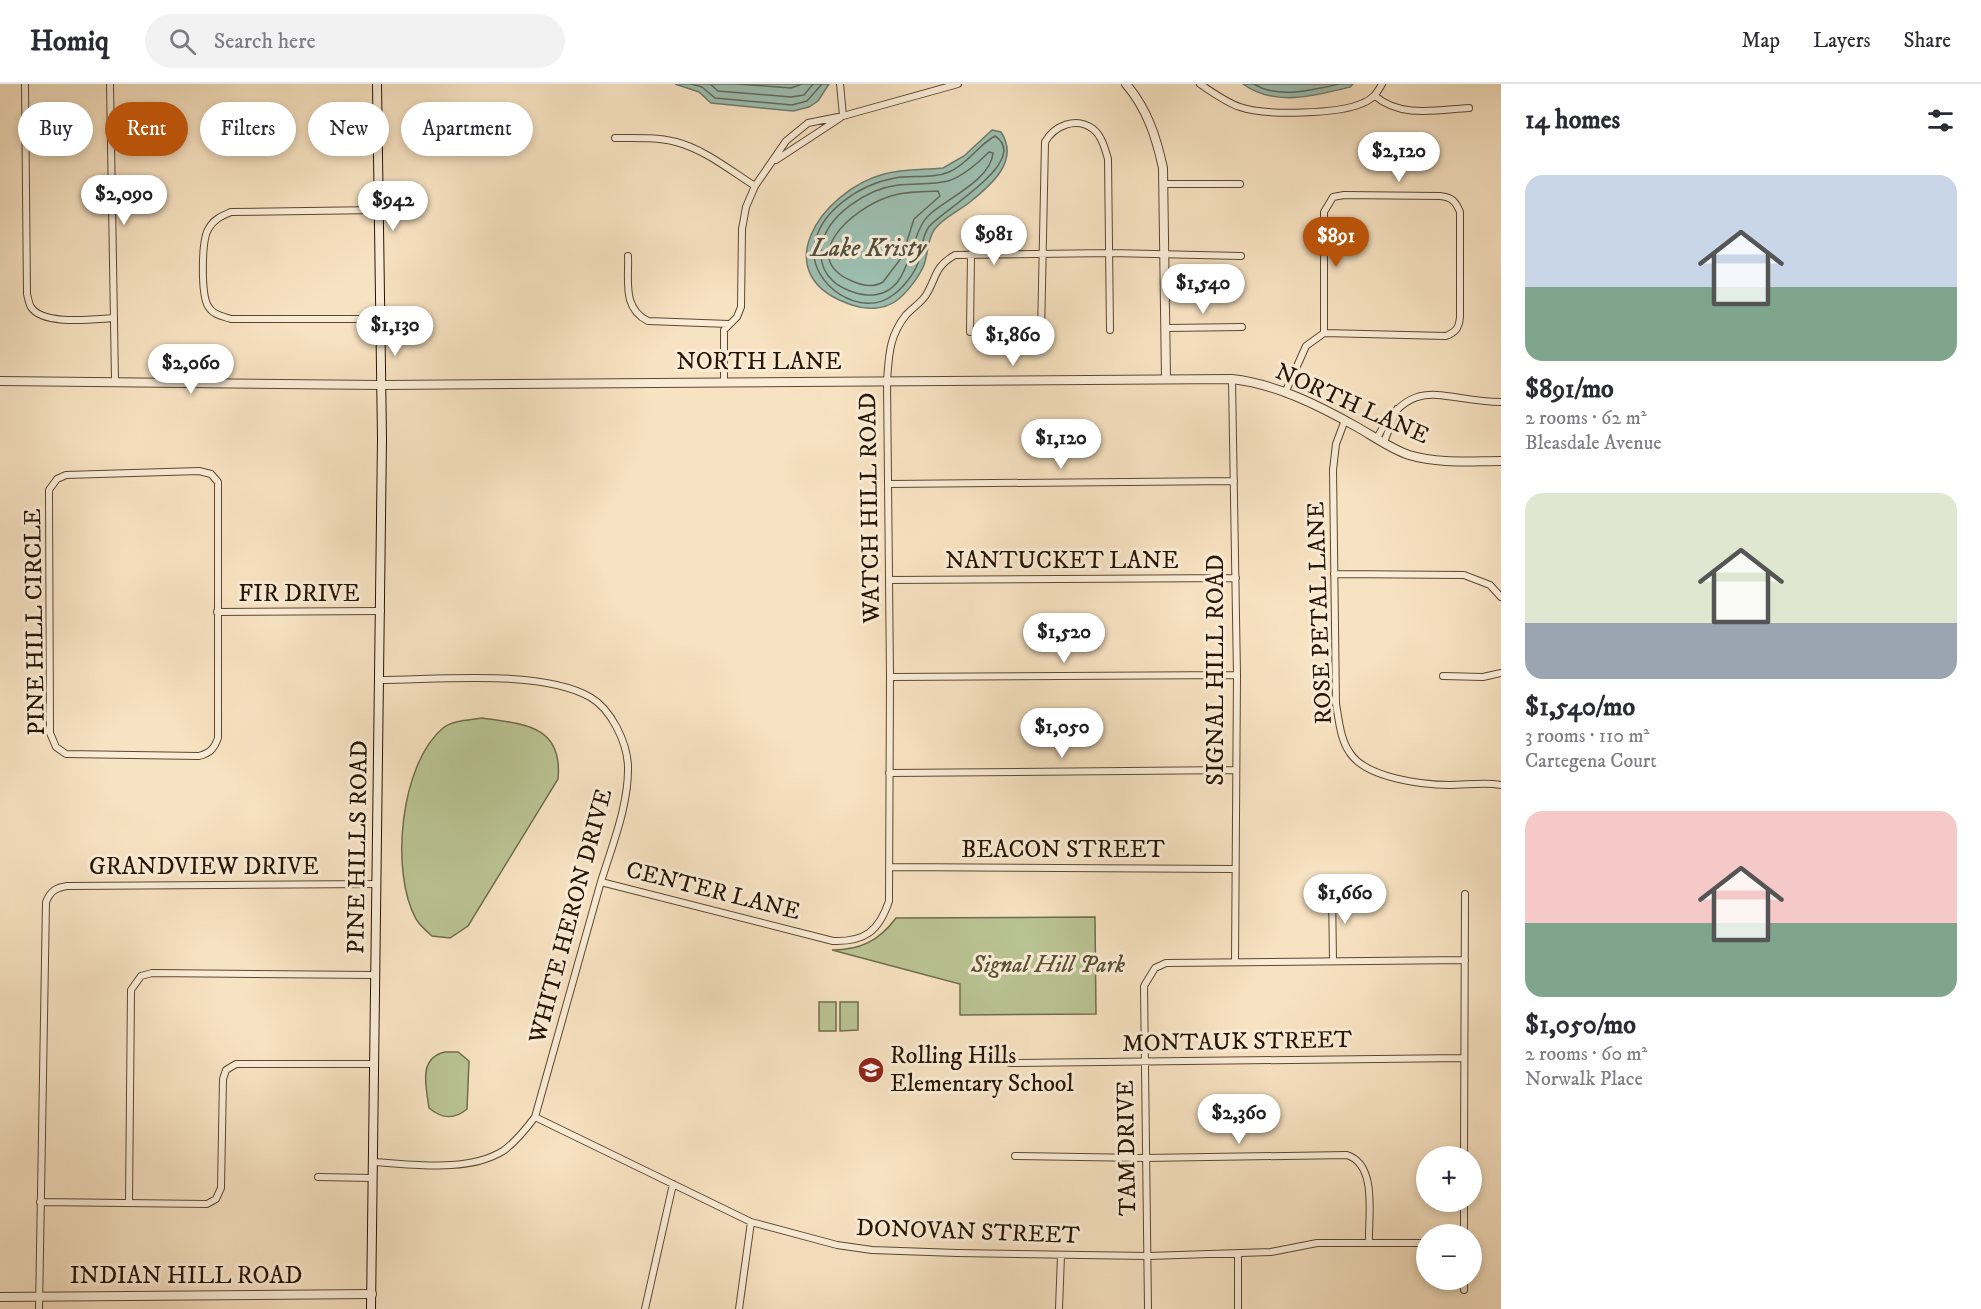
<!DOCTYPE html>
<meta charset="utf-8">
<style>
:root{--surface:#fff;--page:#f2f2f3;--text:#2b2b33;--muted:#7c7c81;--line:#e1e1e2;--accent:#b45309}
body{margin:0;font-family:"IM FELL DW Pica",serif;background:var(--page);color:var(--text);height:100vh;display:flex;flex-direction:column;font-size:22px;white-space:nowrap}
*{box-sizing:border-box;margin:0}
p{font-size:20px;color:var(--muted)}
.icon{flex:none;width:33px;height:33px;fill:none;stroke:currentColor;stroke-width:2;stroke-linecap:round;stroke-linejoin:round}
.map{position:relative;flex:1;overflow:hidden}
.details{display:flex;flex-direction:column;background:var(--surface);width:480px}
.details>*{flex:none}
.banner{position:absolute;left:18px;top:18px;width:570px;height:54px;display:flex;gap:12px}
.buttons{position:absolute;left:1416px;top:1062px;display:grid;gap:12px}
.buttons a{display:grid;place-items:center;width:66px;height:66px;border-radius:50%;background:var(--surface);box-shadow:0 3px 9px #0003;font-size:30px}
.price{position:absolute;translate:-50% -51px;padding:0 14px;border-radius:21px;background:#fff;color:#222;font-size:20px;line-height:39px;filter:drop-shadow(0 2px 3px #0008)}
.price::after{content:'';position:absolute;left:50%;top:36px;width:18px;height:14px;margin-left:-9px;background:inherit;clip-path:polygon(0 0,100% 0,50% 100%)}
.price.on{background:var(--accent);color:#fff}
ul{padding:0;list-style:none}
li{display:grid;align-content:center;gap:12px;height:318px;padding:0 24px}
li span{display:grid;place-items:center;height:186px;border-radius:18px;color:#555}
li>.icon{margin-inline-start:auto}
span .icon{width:108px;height:108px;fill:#fffc;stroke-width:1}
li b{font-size:26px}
h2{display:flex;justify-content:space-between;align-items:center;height:72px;padding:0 24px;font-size:26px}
.pill{padding:0 21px;border-radius:27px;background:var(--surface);box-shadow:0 3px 9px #0003;font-size:21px;line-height:54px}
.pill.on{background:var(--accent);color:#fff}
header{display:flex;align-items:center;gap:36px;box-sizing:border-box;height:84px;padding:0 30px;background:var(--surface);border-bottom:2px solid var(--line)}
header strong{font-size:28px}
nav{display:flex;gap:33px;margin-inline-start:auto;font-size:21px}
.search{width:420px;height:54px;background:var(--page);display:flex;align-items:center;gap:15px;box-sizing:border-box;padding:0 21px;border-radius:33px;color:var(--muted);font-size:22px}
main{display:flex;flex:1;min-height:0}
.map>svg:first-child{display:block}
.green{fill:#bac494;stroke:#706c4c;stroke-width:1.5}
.water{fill:#9dbeb0;stroke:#6e7a6b;stroke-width:1.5}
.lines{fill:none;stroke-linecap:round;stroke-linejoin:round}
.shore{stroke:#62695a;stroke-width:1.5}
.minor-casing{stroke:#5b4832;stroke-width:8}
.tertiary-casing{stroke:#5b4832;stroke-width:10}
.secondary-casing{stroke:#271403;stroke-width:10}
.minor{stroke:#faecd7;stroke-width:6}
.tertiary{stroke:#faecd7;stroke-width:8}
.secondary{stroke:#faecd7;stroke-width:8}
.labels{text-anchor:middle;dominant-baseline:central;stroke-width:6;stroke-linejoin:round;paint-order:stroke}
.street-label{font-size:24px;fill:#271403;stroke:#faecd7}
.park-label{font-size:24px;font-style:italic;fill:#5a5236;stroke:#faecd7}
.poi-label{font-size:24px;fill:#271403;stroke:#faecd7;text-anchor:start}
.water-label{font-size:26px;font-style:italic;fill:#505040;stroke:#faecd7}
</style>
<header>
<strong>Homiq</strong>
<div class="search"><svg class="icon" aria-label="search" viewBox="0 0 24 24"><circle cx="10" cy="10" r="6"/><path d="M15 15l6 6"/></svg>Search here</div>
<nav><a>Map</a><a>Layers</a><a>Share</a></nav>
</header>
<main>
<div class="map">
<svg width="1501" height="1225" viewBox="0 0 1501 1225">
<rect width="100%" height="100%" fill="#f7e2c1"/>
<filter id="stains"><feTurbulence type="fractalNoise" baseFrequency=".00333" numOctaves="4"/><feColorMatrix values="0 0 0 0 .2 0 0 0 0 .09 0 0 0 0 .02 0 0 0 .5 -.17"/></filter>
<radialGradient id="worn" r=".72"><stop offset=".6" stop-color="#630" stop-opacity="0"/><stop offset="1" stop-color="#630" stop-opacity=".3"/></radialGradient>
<path class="green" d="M482,634C525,640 563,642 558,695L468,842L450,854L432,852C426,847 420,841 416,835C390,788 400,680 443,644C453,636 470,636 482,634Z
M1095,833L1096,930L960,931V900L832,866C860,866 879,857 896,834Z
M819,918H836V947H819Z
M840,918H858V946L840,947Z
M445,968H458L469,977L467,1025C454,1036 442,1035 429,1024C426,1002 418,974 445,968Z"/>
<path class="water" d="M675,0H829L818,17L809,23L793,27L711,19L699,8Z
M1243,0H1353L1350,3C1315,12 1274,23 1243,0Z
M992,46L1001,48C1020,77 991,101 970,118C959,127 942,134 934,146C927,157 928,170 924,181C919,193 906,210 896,217C883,226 866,226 852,221C763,192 821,107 884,90C903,85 924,86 943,84L964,72Z"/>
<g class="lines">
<path class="shore" d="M691,0L702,3L715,14L792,21L807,17L822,0
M710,0L718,7L791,13L804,11L813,0
M737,0L791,4L802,0
M1254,0C1277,15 1314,6 1339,0
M995,52C1033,77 937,129 928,144C921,155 922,168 918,179C914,190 903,204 893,211C861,236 810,200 814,164C818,127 861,100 895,94C912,91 933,95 949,88C968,80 978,61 995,52Z
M989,68L993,69C991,96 946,115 929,131C906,153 914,214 866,211C856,210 840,204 833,197C823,188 820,176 821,164C826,131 867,105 898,101C914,99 933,101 948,97C964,92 978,79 989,68Z
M938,107L940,112L914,135L902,173L883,198C873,204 863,202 852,197C796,173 854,124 888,113C903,107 922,108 938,107Z"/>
<defs>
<path id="minor" d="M25,0L27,210C28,214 29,220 31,223C43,242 94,235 114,234
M110,0L115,297
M840,0L843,32
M1200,0C1212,8 1227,19 1240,23C1265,32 1340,30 1363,19C1373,15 1377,9 1382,0
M1375,12C1401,34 1436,26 1469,24
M615,54C635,54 656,53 676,58C704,65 731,87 755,102
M776,76L840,34
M1164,100H1240
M379,126L231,128C222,132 214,135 209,144C201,155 201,210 208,222C213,231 222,232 231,235H381
M628,172C629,197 622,224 648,237L729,240
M1166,244L1242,243
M970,248L971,170
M1041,249L1045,58C1054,42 1076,32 1093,45C1102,52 1105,65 1108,75L1110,246
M1232,295L1237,591L1235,878
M724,297V246L737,233L741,223L742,145L746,123L755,102L786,57L808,39L843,32L958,0
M1285,309L1306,262L1324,249L1446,252C1456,248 1459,244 1460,233V128C1456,118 1452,113 1440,112L1344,111L1333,113L1324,128V249
M1345,336L1336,360L1333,386L1336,620C1339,636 1340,655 1350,669C1366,694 1423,701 1450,701C1466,701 1485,698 1501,701
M1377,354C1413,287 1443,318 1501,318
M1384,358L1397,325
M199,387L211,390L218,398V654C214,665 210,669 199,672L66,670L56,663L50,649L49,406L57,395L66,391Z
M888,400L1234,397
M1334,490L1464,491L1490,501L1501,513
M889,496L1236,494
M217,528L381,527
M1443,592L1483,593L1501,589
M890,593L1237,591
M889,689L1236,686
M890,783L1235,785
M601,798L833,857C865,858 879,847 889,817L890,593L887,297C889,271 889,252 906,231C912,224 921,219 926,211C937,193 934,183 955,171L1111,169L1241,172
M1332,805L1333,877
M1010,979L1464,974
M535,1033L751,1138L837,1161L872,1166L957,1169L1148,1172L1271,1168L1317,1159H1426
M1015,1072L1144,1074L1347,1071C1378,1081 1368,1133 1369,1159
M1464,1072L1465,810
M373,1078C413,1080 467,1089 503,1067C516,1058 526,1045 535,1033C557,956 578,878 600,801C611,764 629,722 628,682C627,658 611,625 590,613C541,585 438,596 380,596
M318,1093L373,1094
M40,1118L207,1120L216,1115L221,1104L223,995L226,986L236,980H375
M1464,1118V1150
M129,1119L131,906L141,892L152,889L376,891
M1464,1196V1206
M39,1225L46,818C51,806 56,804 67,802L377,800
M645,1225L673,1100
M739,1225L751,1138
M1059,1225L1061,1171
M1148,1225L1144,902L1155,884L1166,879L1465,876
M1238,1225V1170"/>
<path id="tertiary" d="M1126,0C1147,25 1156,52 1163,84L1166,295
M0,297L382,301L1232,295C1276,300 1318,321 1357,343C1373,352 1391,365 1409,371C1439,380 1471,377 1501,377
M0,1213L372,1210"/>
<path id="secondary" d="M371,1225L382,355L377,0"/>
</defs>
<use href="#minor" class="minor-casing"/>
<use href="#tertiary" class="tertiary-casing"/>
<use href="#secondary" class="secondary-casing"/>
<use href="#minor" class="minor"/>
<use href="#tertiary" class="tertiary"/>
<use href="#secondary" class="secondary"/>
</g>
<defs>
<symbol id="school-disc" viewBox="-11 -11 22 22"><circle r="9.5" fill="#8f2418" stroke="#faecd7"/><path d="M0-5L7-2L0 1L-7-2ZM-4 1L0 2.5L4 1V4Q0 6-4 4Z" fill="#fff"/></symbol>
</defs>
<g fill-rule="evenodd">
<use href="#school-disc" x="856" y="971" width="30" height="30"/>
</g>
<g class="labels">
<g class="street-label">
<text x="759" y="278">NORTH LANE</text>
<text transform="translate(1352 320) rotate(24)">NORTH LANE</text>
<text transform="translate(870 424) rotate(-91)">WATCH HILL ROAD</text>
<text x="1062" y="477">NANTUCKET LANE</text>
<text x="299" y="510">FIR DRIVE</text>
<text transform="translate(1320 529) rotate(-92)">ROSE PETAL LANE</text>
<text transform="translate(35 538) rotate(-91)">PINE HILL CIRCLE</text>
<text transform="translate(1216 586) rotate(-90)">SIGNAL HILL ROAD</text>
<text transform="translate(358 763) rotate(-89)">PINE HILLS ROAD</text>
<text x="1063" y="766">BEACON STREET</text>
<text x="204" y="783">GRANDVIEW DRIVE</text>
<text transform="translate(713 807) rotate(14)">CENTER LANE</text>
<text transform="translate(571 832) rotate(-75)">WHITE HERON DRIVE</text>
<text transform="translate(1237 958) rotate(-1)">MONTAUK STREET</text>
<text transform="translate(1127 1064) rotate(-91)">TAM DRIVE</text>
<text transform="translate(968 1148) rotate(2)">DONOVAN STREET</text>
<text x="186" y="1192">INDIAN HILL ROAD</text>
</g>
<g class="park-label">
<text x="1048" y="881">Signal Hill Park</text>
</g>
<g class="poi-label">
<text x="890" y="972">Rolling Hills<tspan x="890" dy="28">Elementary School</tspan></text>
</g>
<g class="water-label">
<text x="868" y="164">Lake Kristy</text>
</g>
</g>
<rect width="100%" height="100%" filter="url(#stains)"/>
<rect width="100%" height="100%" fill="url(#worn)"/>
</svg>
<div class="buttons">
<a>+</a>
<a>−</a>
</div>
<b class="price" style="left:1399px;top:99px">$2,120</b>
<b class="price" style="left:124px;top:142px">$2,090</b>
<b class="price" style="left:393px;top:148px">$942</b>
<b class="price" style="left:994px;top:182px">$981</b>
<b class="price on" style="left:1336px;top:184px">$891</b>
<b class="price" style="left:1203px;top:231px">$1,540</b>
<b class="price" style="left:395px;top:273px">$1,130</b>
<b class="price" style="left:1013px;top:283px">$1,860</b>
<b class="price" style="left:191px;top:311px">$2,060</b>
<b class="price" style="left:1061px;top:386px">$1,120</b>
<b class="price" style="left:1064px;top:580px">$1,520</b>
<b class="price" style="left:1062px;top:675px">$1,050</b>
<b class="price" style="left:1345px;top:841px">$1,660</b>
<b class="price" style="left:1239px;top:1061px">$2,360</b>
<div class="banner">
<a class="pill">Buy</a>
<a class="pill on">Rent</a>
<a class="pill">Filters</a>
<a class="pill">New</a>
<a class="pill">Apartment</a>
</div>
</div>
<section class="details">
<h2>14 homes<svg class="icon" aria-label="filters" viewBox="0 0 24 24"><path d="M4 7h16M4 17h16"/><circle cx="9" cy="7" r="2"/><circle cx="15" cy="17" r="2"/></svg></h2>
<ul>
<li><span style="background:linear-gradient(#c9d6e8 60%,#7fa58c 0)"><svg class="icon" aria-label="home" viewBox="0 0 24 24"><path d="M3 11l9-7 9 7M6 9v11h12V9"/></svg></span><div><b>$891/mo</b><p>2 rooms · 62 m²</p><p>Bleasdale Avenue</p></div></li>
<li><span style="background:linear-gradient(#dfe7d0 70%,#9aa5b1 0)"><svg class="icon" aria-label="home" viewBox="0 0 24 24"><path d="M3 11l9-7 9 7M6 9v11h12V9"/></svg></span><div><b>$1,540/mo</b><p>3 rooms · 110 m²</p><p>Cartegena Court</p></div></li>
<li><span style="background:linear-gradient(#f6c9c9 60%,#7fa58c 0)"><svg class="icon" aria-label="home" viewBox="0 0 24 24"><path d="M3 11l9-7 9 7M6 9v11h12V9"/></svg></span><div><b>$1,050/mo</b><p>2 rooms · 60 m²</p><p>Norwalk Place</p></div></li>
</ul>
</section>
</main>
